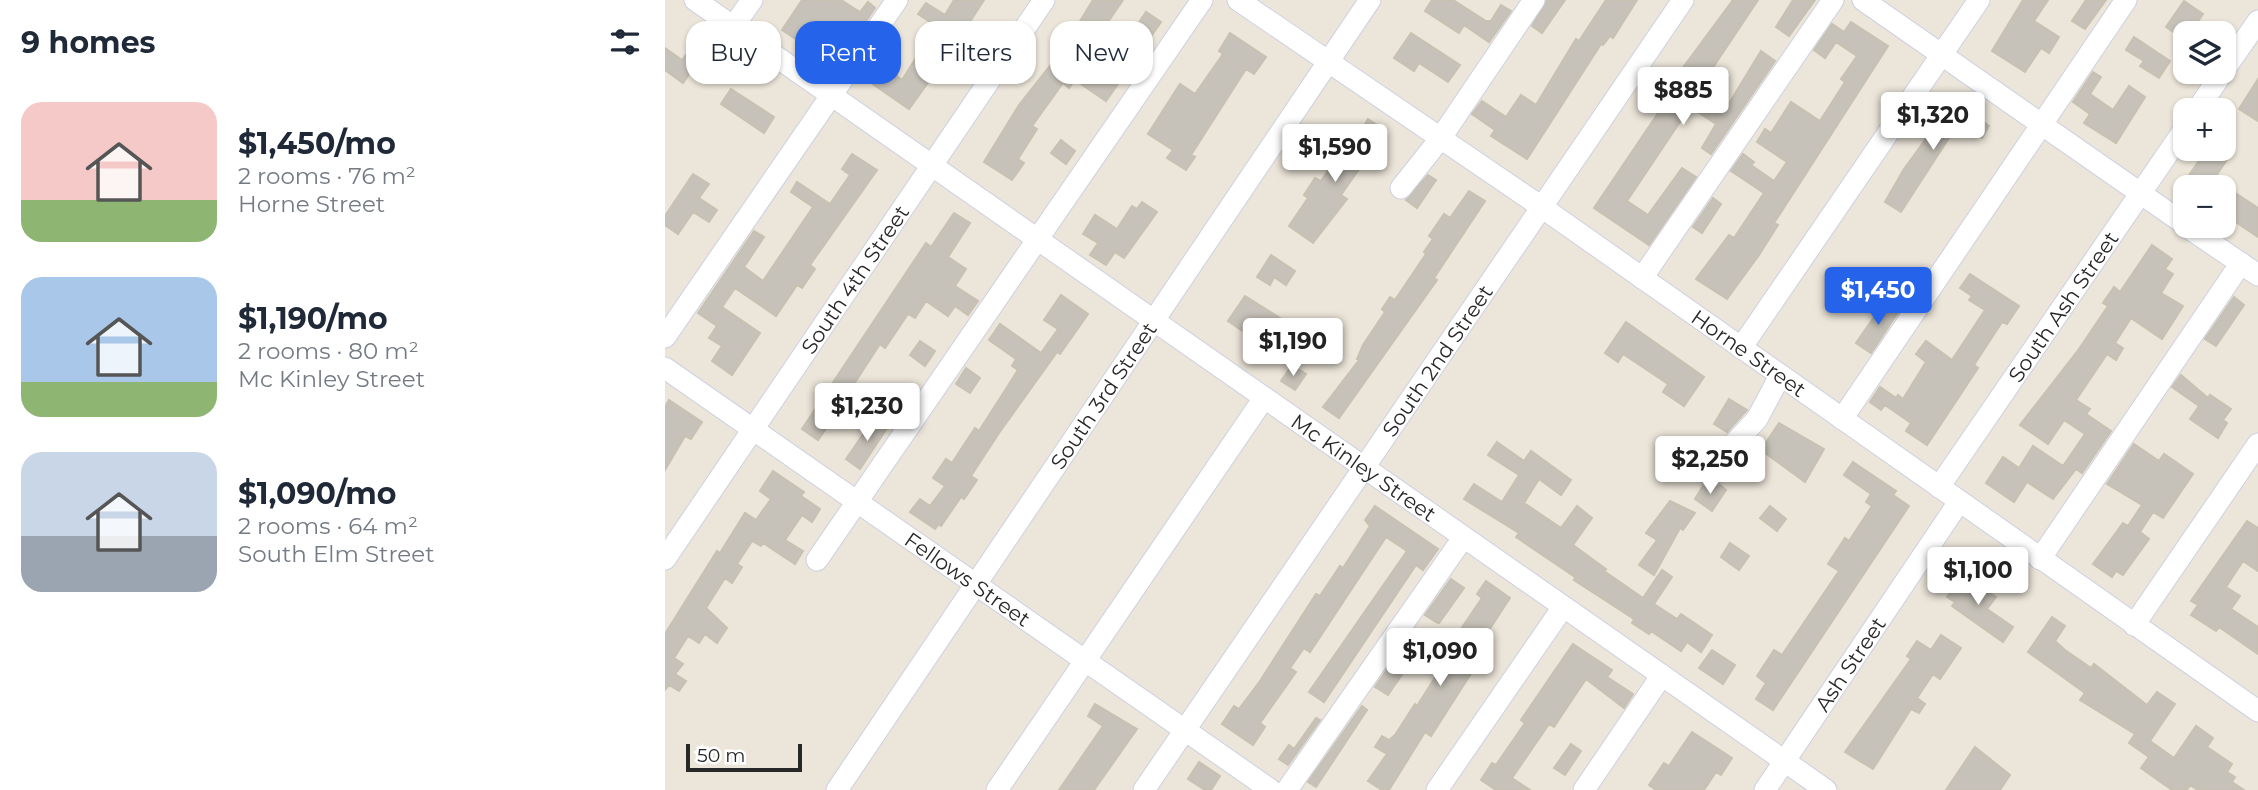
<!DOCTYPE html>
<meta charset="utf-8">
<style>
:root{--surface:#fff;--page:#f6f6f7;--text:#1f2937;--muted:#747a83;--accent:#2563eb}
body{margin:0;font-family:Montserrat,sans-serif;background:var(--page);color:var(--text);height:100vh;display:flex;flex-direction:column;font-size:26px;white-space:nowrap}
*{box-sizing:border-box;margin:0}
p{font-size:23px;color:var(--muted)}
.icon{flex:none;width:38px;height:38px;fill:none;stroke:currentColor;stroke-width:2;stroke-linecap:round;stroke-linejoin:round}
.map{position:relative;flex:1;overflow:hidden}
.details{display:flex;flex-direction:column;background:var(--surface);width:665px}
.details>*{flex:none}
.hud{position:absolute;left:21px;top:21px;width:665px;height:63px;display:flex;gap:14px}
.tools{position:absolute;left:1508px;top:21px;display:grid;gap:14px}
.tools a{display:grid;place-items:center;width:63px;height:63px;border-radius:14px;background:var(--surface);box-shadow:0 2px 5px #0004;font-size:35px}
.scale{position:absolute;left:21px;bottom:18px;width:116px;box-sizing:border-box;padding-left:7px;border:4px solid #282828;border-top:0;font-size:19px;line-height:24px;white-space:nowrap;color:#282828;-webkit-text-stroke:5px #fff;paint-order:stroke}
.price{position:absolute;translate:-50% -60px;padding:0 16px;border-radius:7px;background:#fff;color:#222;font-size:23px;line-height:46px;filter:drop-shadow(0 2px 4px #0008)}
.price::after{content:'';position:absolute;left:50%;top:42px;width:21px;height:16px;margin-left:-10px;background:inherit;clip-path:polygon(0 0,100% 0,50% 100%)}
.price.current{background:var(--accent);color:#fff}
ul{padding:0;list-style:none}
li{display:flex;align-items:center;gap:21px;height:175px;padding:0 21px}
li span{display:grid;place-items:center;flex:none;width:196px;height:140px;border-radius:21px;color:#555}
li>.icon{margin-inline-start:auto}
span .icon{width:84px;height:84px;fill:#fffc;stroke-width:1}
li b{font-size:30px}
h2{display:flex;justify-content:space-between;align-items:center;height:84px;padding:0 21px;font-size:30px}
.chip{padding:0 24px;border-radius:21px;background:var(--surface);box-shadow:0 2px 5px #0004;font-size:24px;line-height:63px}
.chip.current{background:var(--accent);color:#fff}
main{display:flex;flex:1;min-height:0}
.map>svg:first-child{display:block}
.building{fill:#c7c2b9;stroke:#c7c1b2;stroke-width:2}
.lines{fill:none;stroke-linecap:round;stroke-linejoin:round}
.minor-casing{stroke:#ced0e3;stroke-width:23}
.minor{stroke:#fff;stroke-width:21}
.labels{text-anchor:middle;dominant-baseline:central;stroke-width:6;stroke-linejoin:round;paint-order:stroke}
.street-label{font-size:21px;fill:#282828;stroke:#fff}
</style>
<main>
<section class="details">
<h2>9 homes<svg class="icon" aria-label="filters" viewBox="0 0 24 24"><path d="M4 7h16M4 17h16"/><circle cx="9" cy="7" r="2"/><circle cx="15" cy="17" r="2"/></svg></h2>
<ul>
<li><span style="background:linear-gradient(#f6c9c9 70%,#8fb573 0)"><svg class="icon" aria-label="home" viewBox="0 0 24 24"><path d="M3 11l9-7 9 7M6 9v11h12V9"/></svg></span><div><b>$1,450/mo</b><p>2 rooms · 76 m²</p><p>Horne Street</p></div></li>
<li><span style="background:linear-gradient(#a9c7e8 75%,#8fb573 0)"><svg class="icon" aria-label="home" viewBox="0 0 24 24"><path d="M3 11l9-7 9 7M6 9v11h12V9"/></svg></span><div><b>$1,190/mo</b><p>2 rooms · 80 m²</p><p>Mc Kinley Street</p></div></li>
<li><span style="background:linear-gradient(#c9d6e8 60%,#9aa5b1 0)"><svg class="icon" aria-label="home" viewBox="0 0 24 24"><path d="M3 11l9-7 9 7M6 9v11h12V9"/></svg></span><div><b>$1,090/mo</b><p>2 rooms · 64 m²</p><p>South Elm Street</p></div></li>
</ul>
</section>
<div class="map">
<svg width="1593" height="790" viewBox="0 0 1593 790">
<rect width="100%" height="100%" fill="#ece5d9"/>
<path class="building" d="M137,0H176L195,12L203,2L210,8L178,55L148,36L146,39L137,33L132,40L117,30Z
M289,0H319L293,40L284,34L269,58L277,63L244,109L202,80L211,68L229,80L232,76L237,80L271,26L253,14L261,3L280,15Z
M428,0H458L416,61L438,76L481,12L496,22L441,101L410,80L404,88L398,83L367,126L372,129L353,159L359,163L347,180L319,162L354,105L398,49Z
M767,0H788L821,21H826L836,5L846,11L824,42L799,25L794,33L760,11Z
M882,0H900L877,33L867,26Z
M941,0H972L948,38L945,36L938,45L936,44L862,159L826,136L830,130L807,114L817,101L841,117L856,95L871,105L911,39L914,41Z
M1068,0H1093L1035,87L1063,105L1096,51L1110,61L1046,154L1037,148L1051,124L1025,107L962,201L983,215L1017,168L1031,177L984,245L929,208L1006,94L1002,92L1014,73Z
M1128,0H1150L1124,36L1111,27Z
M1358,0H1383L1369,21L1394,37L1384,53L1376,48L1360,72L1327,51Z
M1421,0H1441L1420,29L1407,21Z
M1519,1L1538,14L1525,33H1521L1520,40L1501,27Z
M1186,22L1223,46L1109,223L1113,225L1094,255L1062,299L1031,279L1064,235L1069,238L1099,193L1066,171L1078,154L1089,162L1086,165L1109,181L1122,162L1092,142L1100,129L1106,133L1126,102L1155,121L1180,82L1176,79L1192,56L1171,42L1160,58L1149,50L1167,24L1179,32Z
M565,33L601,57L589,74L581,69L526,155L530,157L521,170L502,158L508,150L483,134L515,84L530,94L558,54L554,51Z
M746,33L795,65L783,82L754,63L749,71L729,58Z
M1469,37L1505,61L1494,78L1475,66L1479,61L1461,50Z
M0,48L17,60L24,51L43,64L32,79L25,73L18,83L0,70Z
M1428,72L1436,77L1425,94L1448,110L1464,86L1480,97L1451,143L1419,123L1425,114L1408,102Z
M1593,79V121L1574,109Z
M66,89L109,117L99,133L56,104Z
M1290,99L1324,126L1317,138L1293,124L1236,212L1220,202L1239,169Z
M703,119L715,127L711,133L717,136L676,195L682,199L648,243L624,226L643,198L639,195L650,178L656,181L693,127L697,129Z
M396,140L410,151L401,164L386,153Z
M1542,149H1569L1549,179L1593,208V237L1559,214V187H1516Z
M187,154L212,170L145,265L150,269L137,288L132,285L111,316L70,288L57,307L95,333L67,375L47,361L57,346L44,338L52,326L33,313L89,231L99,237L79,267L98,281L148,207L126,192L132,182L165,204L185,175L177,169Z
M28,174L44,184L34,198L52,210L44,222L28,212L13,234L0,225V216Z
M763,175L771,180L752,208L741,200Z
M804,191L820,201L769,278L772,280L674,418L658,407L694,360L692,359L698,345L720,312L717,309L725,297L730,300L761,254L759,252L768,239L764,236L779,214L785,218Z
M1048,198L1056,204L1037,233L1028,227Z
M477,202L492,212L459,258L450,252L441,265L425,255L433,243L418,234L430,215L452,229L467,206L472,209Z
M289,213L305,223L283,257L301,269L290,286L313,301L303,315L290,306L283,316L261,301L250,318L243,314L220,348L215,344L187,387L199,396L190,407L181,400L153,440L137,429L261,243L266,247Z
M1487,245L1507,259L1500,269L1508,274L1496,293L1518,306L1497,339L1466,318L1450,343L1458,348L1451,360L1442,354L1411,400L1425,409L1421,414L1446,431L1417,473L1411,469L1388,499L1362,482L1349,502L1321,483L1338,457L1354,468L1368,446L1398,466L1420,434L1399,420L1383,444L1355,425L1414,349L1443,306L1438,303L1449,287L1455,292Z
M606,255L630,271L621,285L609,277L605,285L592,277Z
M1305,274L1354,306L1342,324L1337,322L1309,365L1313,368L1262,445L1241,431L1246,423L1220,405L1216,410L1205,402L1215,387L1231,398L1233,395L1238,399L1261,362L1251,354L1261,341L1287,360L1320,310L1304,300L1307,296L1295,288Z
M396,295L423,314L395,354L392,352L334,433L306,476L312,480L299,499L296,497L276,526L274,524L270,529L245,512L255,499L265,506L280,486L268,478L281,459L287,463L310,428L314,431L353,370L347,366L351,359L324,340L335,324L376,353L393,329L379,320Z
M580,296L634,330L626,343L603,328L601,332L588,324L582,334L563,321Z
M1569,297L1579,305L1551,346L1540,339Z
M1221,300L1235,309L1206,353L1191,343Z
M961,322L1039,377L1019,406L998,392L1003,384L958,354L953,362L940,353Z
M255,341L270,351L260,366L245,355Z
M627,365L641,374L630,390L616,381Z
M301,368L315,378L305,393L291,384Z
M1516,375L1543,398L1545,395L1566,409L1558,420L1562,423L1553,438L1525,419L1534,406L1507,387Z
M1064,399L1082,410L1062,432L1049,424Z
M4,400L37,422L26,439L20,436L0,470V407Z
M210,417L224,425L195,469L181,459Z
M1114,423L1159,449L1140,482L1096,450Z
M1029,438L1046,449L1031,472L1014,462Z
M832,442L859,461L866,451L906,480L896,495L874,479L859,503L896,528L912,506L927,518L908,545L941,569L939,571L978,598L997,570L1007,577L989,604L1012,619L1016,614L1047,635L1036,652L1022,642L1016,651L986,631L984,634L967,623L969,619L909,580L910,577L851,537L854,533L799,499L809,484L837,502L854,475L823,455Z
M1469,444L1494,461L1499,454L1528,474L1498,518L1488,512L1475,532L1484,539L1458,575L1451,571L1447,577L1428,564L1458,523L1463,526L1477,505L1442,484Z
M1188,462L1231,491L1228,495L1244,506L1108,710L1091,699L1101,683L1092,676L1109,650L1117,655L1174,571L1163,564L1180,538L1184,541L1207,506L1201,502L1206,494L1179,475Z
M108,471L139,492L136,496L155,509L147,522L137,515L120,540L138,551L130,564L98,543L96,546L87,541L72,564L77,567L67,583L60,578L41,608L62,628L52,643L40,634L34,643L23,636L9,658L18,664L10,674L21,681L14,691L4,685L0,690V634L52,551L55,553L80,513L91,520L106,499L95,491Z
M1055,485L1061,490L1047,511L1030,499L1038,486L1046,489Z
M1005,501L1030,513L1018,530L1015,528L989,575L974,565L992,540L981,533Z
M710,506L773,549L758,570L751,565L659,702L644,692L742,551L721,537L645,652L639,648L625,668L631,672L595,723L600,727L588,745L557,724L569,706L574,709L595,681L651,594L655,596L675,566L678,568L705,526L700,520Z
M1105,506L1121,519L1112,531L1095,518Z
M1582,521L1593,528V571L1578,561L1561,587L1575,596L1566,609L1593,627V654L1554,627L1551,631L1526,615L1533,605L1526,601Z
M1065,543L1084,556L1074,570L1056,557Z
M1297,574L1331,597L1322,609L1348,627L1338,642L1287,606L1290,602L1282,597Z
M786,579L799,588L774,623L771,622L760,615Z
M821,581L845,598L807,656L814,661L766,736L760,732L724,790H717L703,781L722,754L710,747L717,736L724,740L730,735L750,704L752,706L781,660L777,657L817,598L812,594Z
M1387,617L1400,626L1390,641L1400,650L1426,668L1429,664L1482,705L1492,692L1510,704L1485,741L1509,758L1531,726L1548,738L1542,747L1567,764L1562,772L1570,777L1567,782L1579,790H1533L1525,785L1522,790H1507L1476,768L1484,757L1464,743L1470,734L1415,700L1420,693L1363,652Z
M1276,635L1296,648L1275,679L1268,674L1252,698L1260,704L1254,713L1246,709L1208,769L1180,752L1246,659L1242,656L1252,641L1266,650Z
M908,644L947,670L942,677L968,694L959,708L921,679L889,727L884,724L847,778L865,790H831L816,780L827,763L831,765L860,723L856,720Z
M737,648L749,657L723,695L710,687Z
M1047,650L1070,665L1058,684L1034,668Z
M430,704L472,729L429,790H394L438,726L423,716Z
M697,706L702,710L651,787L643,782Z
M651,718L655,720L623,765L614,759L624,745L629,749Z
M1027,732L1067,758L1056,775L1051,772L1039,790H991L984,785L999,763L1004,766Z
M906,744L916,751L900,775L889,768Z
M1310,747L1345,775L1335,790H1281Z
M534,762L555,776L546,790H540L523,779Z"/>
<g class="lines">
<defs>
<g id="minor">
<path id="s1" d="M30,0L1161,790"/>
<path id="s2" d="M573,0L878,208L1593,711"/>
<path d="M1198,0L1521,225"/>
<path d="M68,27L87,0"/>
<path d="M1559,70L1593,21"/>
<path d="M1532,110L1558,72"/>
<path d="M736,188L775,139L869,0"/>
<path d="M1521,226L1593,275"/>
<path d="M977,278L1168,0"/>
<path d="M0,337L232,0"/>
<path d="M1076,348L1314,0"/>
<path id="s3" d="M0,368L606,790"/>
<path d="M1177,419L1461,0"/>
<path d="M1046,476L1063,450L1092,419L1115,376"/>
<path id="s4" d="M1274,487L1521,127"/>
<path id="s5" d="M0,559L379,0"/>
<path d="M1375,559L1576,263"/>
<path d="M152,560L537,0"/>
<path d="M1469,625L1593,444"/>
<path id="s6" d="M172,790L705,0"/>
<path d="M332,790L599,398"/>
<path id="s7" d="M479,790L1018,0"/>
<path d="M622,790L798,538"/>
<path d="M772,790L898,607"/>
<path d="M919,790L997,675"/>
<path id="s8" d="M1100,790L1294,502"/>
</g>
</defs>
<use href="#minor" class="minor-casing"/>
<use href="#minor" class="minor"/>
</g>
<g class="labels">
<g class="street-label">
<text stroke="none"><textPath href="#s5" startOffset="338">South 4th Street</textPath></text>
<text stroke="none"><textPath href="#s4" startOffset="219">South Ash Street</textPath></text>
<text stroke="none"><textPath href="#s2" startOffset="621">Horne Street</textPath></text>
<text stroke="none"><textPath href="#s7" startOffset="520">South 2nd Street</textPath></text>
<text stroke="none"><textPath href="#s6" startOffset="476">South 3rd Street</textPath></text>
<text stroke="none"><textPath href="#s1" startOffset="816">Mc Kinley Street</textPath></text>
<text stroke="none"><textPath href="#s3" startOffset="369">Fellows Street</textPath></text>
<text stroke="none"><textPath href="#s8" startOffset="152">Ash Street</textPath></text>
</g>
</g>
</svg>
<div class="tools">
<a><svg class="icon" aria-label="layers" viewBox="0 0 24 24"><path d="M12 4l9 5-9 5-9-5zM3 14l9 5 9-5"/></svg></a>
<a>+</a>
<a>−</a>
</div>
<div class="scale">50 m</div>
<b class="price" style="left:1018px;top:127px">$885</b>
<b class="price" style="left:1268px;top:152px">$1,320</b>
<b class="price" style="left:670px;top:184px">$1,590</b>
<b class="price current" style="left:1213px;top:327px">$1,450</b>
<b class="price" style="left:628px;top:378px">$1,190</b>
<b class="price" style="left:202px;top:443px">$1,230</b>
<b class="price" style="left:1045px;top:496px">$2,250</b>
<b class="price" style="left:1313px;top:607px">$1,100</b>
<b class="price" style="left:775px;top:688px">$1,090</b>
<div class="hud">
<a class="chip">Buy</a>
<a class="chip current">Rent</a>
<a class="chip">Filters</a>
<a class="chip">New</a>
</div>
</div>
</main>
